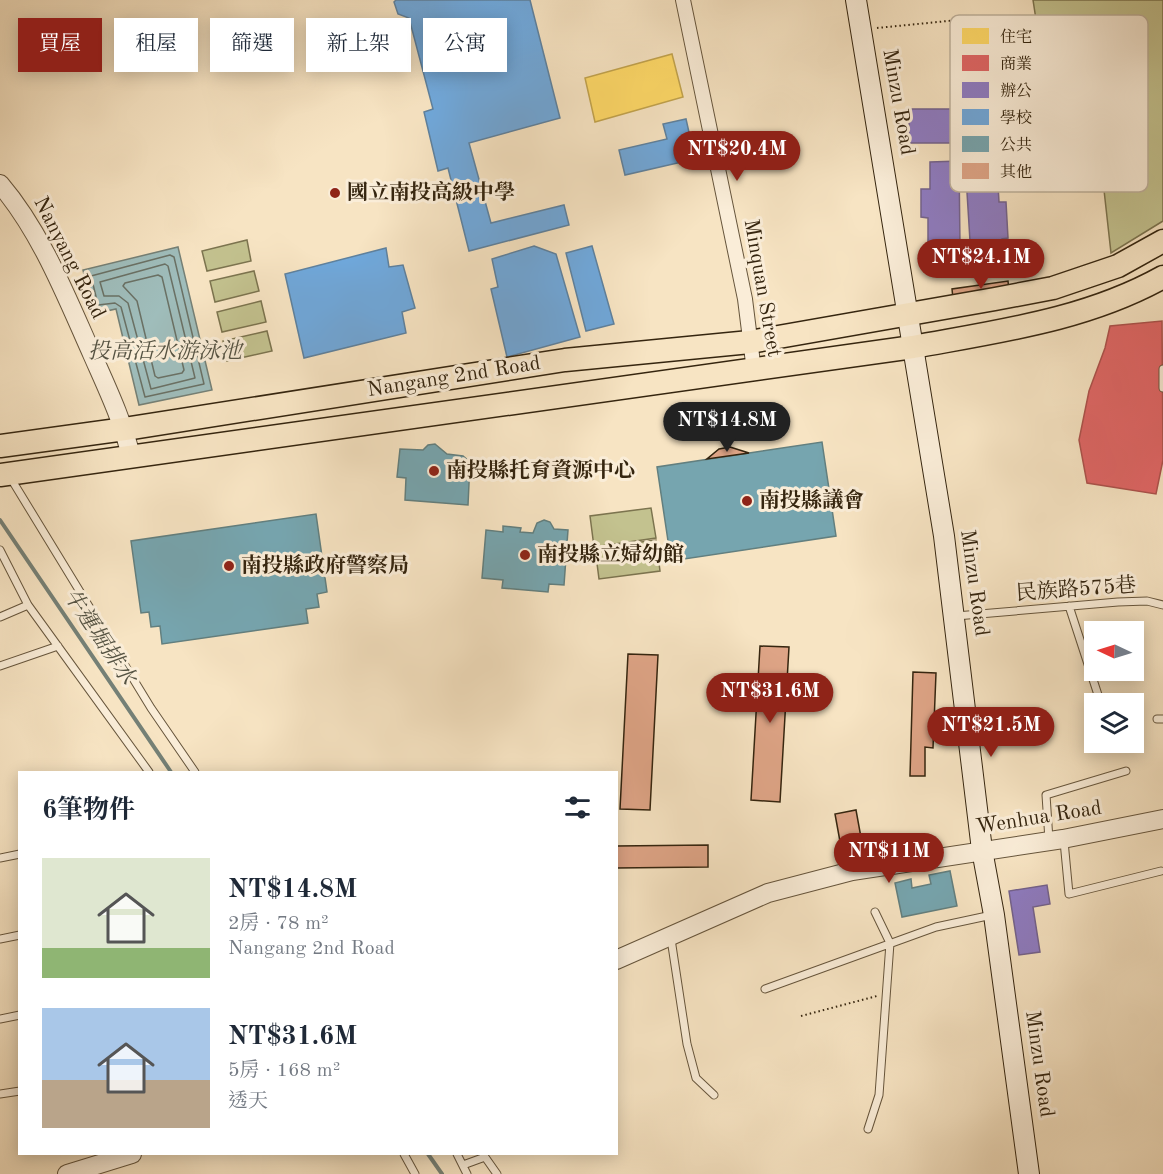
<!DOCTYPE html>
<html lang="zh-TW">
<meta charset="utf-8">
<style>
:root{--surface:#fff;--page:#f2f2f3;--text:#1f2937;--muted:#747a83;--accent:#8f2418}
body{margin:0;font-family:"Old Standard TT","Noto Serif TC",serif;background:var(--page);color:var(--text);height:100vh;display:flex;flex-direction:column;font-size:22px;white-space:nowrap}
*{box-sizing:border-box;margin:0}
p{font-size:20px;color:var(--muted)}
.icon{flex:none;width:33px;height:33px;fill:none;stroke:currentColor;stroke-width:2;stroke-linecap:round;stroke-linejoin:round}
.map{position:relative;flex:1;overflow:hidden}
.details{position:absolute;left:18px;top:771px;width:600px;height:384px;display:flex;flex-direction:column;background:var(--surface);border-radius:0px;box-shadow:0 3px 15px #0003}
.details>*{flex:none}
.hud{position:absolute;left:18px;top:18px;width:600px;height:54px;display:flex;gap:12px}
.needle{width:39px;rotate:274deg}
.buttons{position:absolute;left:1084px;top:621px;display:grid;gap:12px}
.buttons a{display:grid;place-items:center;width:60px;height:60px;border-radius:0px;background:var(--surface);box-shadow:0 3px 15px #0003;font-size:30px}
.price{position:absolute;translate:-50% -51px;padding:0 14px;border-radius:21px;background:var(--accent);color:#fff;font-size:20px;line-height:39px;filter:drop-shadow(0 2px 3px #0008)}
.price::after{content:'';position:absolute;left:50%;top:36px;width:18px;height:14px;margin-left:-9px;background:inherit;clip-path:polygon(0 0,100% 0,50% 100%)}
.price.current{background:#222;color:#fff}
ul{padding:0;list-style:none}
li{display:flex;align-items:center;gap:18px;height:150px;padding:0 24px}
li span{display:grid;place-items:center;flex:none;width:168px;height:120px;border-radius:0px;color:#555}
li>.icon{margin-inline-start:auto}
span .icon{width:72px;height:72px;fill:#fffc;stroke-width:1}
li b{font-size:26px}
h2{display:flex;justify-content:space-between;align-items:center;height:72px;padding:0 24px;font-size:26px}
.tag{padding:0 21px;border-radius:0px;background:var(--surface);box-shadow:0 3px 15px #0003;font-size:21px;line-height:54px}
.tag.current{background:var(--accent);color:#fff}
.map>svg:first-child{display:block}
.green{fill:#c3c28f;stroke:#7c744f;stroke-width:1.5}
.water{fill:#9fbdbb;stroke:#758076;stroke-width:1.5}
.homes{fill:#ffd966;stroke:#c2a34c;stroke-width:1.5}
.shops{fill:#e06666;stroke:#ad524c;stroke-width:1.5}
.offices{fill:#8e7cc3;stroke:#73628d;stroke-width:1.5}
.schools{fill:#6fa8dc;stroke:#5e819e;stroke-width:1.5}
.public{fill:#76a5af;stroke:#627f7f;stroke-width:1.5}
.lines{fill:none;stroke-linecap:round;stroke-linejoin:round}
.shore{stroke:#6a7165;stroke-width:1.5}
.stream{stroke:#758076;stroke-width:4}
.building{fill:#dea486;stroke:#35250f;stroke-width:1.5}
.service-casing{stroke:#66553c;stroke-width:9}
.minor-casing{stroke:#66553c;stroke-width:16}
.tertiary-casing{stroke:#66553c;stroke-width:20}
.secondary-casing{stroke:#35250f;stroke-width:22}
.primary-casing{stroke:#35250f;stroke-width:25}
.path{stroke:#35250f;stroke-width:2;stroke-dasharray:1.5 3;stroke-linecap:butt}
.service{stroke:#faedd8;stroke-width:7}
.minor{stroke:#faedd8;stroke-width:14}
.tertiary{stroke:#faedd8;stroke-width:18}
.secondary{stroke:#faedd8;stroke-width:20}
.primary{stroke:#f7e4c3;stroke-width:22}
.poi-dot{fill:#8f2418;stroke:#faedd8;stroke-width:2}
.labels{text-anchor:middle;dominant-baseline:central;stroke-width:6;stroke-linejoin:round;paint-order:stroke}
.street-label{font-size:21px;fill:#35250f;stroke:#faedd8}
.poi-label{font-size:21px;font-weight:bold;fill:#35250f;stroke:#faedd8;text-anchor:start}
.water-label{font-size:22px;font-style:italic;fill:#555343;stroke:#faedd8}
.key{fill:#faedd8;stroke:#bfb19c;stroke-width:1.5}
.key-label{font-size:16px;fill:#35250f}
</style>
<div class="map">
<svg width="1163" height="1174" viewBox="0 0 1163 1174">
<rect width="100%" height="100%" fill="#f7e4c3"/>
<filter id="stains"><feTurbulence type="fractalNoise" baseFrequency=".00333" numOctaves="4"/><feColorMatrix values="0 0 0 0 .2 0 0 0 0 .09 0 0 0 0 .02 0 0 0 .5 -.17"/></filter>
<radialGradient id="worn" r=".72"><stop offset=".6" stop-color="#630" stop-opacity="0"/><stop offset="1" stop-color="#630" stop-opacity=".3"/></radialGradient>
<path class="green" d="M1033,0H1163V221L1111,253L1097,127L1052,123Z
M247,240L251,261L207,271L202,251Z
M254,271L259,291L215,302L210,281Z
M261,301L266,322L222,332L217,312Z
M267,331L272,351L227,361L223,341Z
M651,508L656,538L594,547L590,516Z
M656,540L660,571L599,579L595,548Z"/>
<path class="water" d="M178,247L212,390L139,405L116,309L93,314L83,270Z"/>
<path class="homes" d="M672,54L683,97L595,122L585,78Z"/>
<path class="shops" d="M1162,321L1163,460L1156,494L1087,483L1079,440L1089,391L1105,348L1110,326Z"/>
<path class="offices" d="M909,109H958V143H909Z
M996,151L999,202H1006L1008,238L1002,239L1003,276L979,278L978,273H972L965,160L968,159V153Z
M959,161L960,246H928V218L921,217V189H930V162Z
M1047,885L1050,904L1033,907L1040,952L1019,955L1009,891Z"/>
<path class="schools" d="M396,0H530L560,118L469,143L491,223L564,205L569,225L469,251L448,168L438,171L424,112L433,109L409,18L398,14L394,2Z
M686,119L695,159L625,175L619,150L667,139L663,124Z
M534,246L556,254L580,337L507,357L491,289L498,287L492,259Z
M592,246L614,324L586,331L566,253Z
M386,248L389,267L403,265L415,308L402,312L406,333L304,358L285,274Z"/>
<path class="public" d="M822,442L836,536L671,561L657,467Z
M435,444L447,454L463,456L470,462L468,505L405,500L406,478L397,477L400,449L423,450L428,445Z
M316,514L327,592L317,594L319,607L306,609L308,623L162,644L160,626L151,627L149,612L141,613L131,541Z
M544,520L550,522L554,529L568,530L564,585L549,584L548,592L502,588L503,580L482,578L486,530L503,532V526L521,528L520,532L533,533L537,523Z
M950,871L957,906L902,917L895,883L911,879L912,888L931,884L929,875Z"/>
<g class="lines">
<path class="shore" d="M170,255L174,257L204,384L145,397L121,307L115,303L98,305L91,276Z
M165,264L168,266L195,378L151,389L128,303L119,296H104L100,282Z
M158,275L162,277L184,370L182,373L158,378L155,376L137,301L123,286L125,283Z"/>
<path class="stream" d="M0,520L171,772
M428,1154L442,1174"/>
</g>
<path class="building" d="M1008,281L1009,291L953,299L952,289Z
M730,447L749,453L707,459L719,449Z
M760,646L789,647L780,802L751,800Z
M628,654L658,655L650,810L620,809Z
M913,672L936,673L933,748L925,747V776H910Z
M856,810L864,854L843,858L835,814Z
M708,845V867L616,868V846Z"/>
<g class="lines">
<defs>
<path id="service" d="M1163,369V388
M10,477L151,708L195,772
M0,550L28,605L149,772
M1069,606L1101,704
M956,616L1118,602L1147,601L1163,605
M0,617L28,605
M0,666L58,646
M1157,719H1163
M1049,840L1046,795L1126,771
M1064,841L1069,894L1161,871
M0,858L20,854
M0,939L20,935
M671,939L687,1044L696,1078L714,1095
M765,989L936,927L992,915
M0,1019L20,1015
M0,1094L20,1091
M868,1129L879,1095L890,943L875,912
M404,1154L415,1174
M457,1154L467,1174
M463,1165L485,1157L497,1174"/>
<path id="minor" d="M683,0L745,299L754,371"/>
<path id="tertiary" d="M0,184C41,232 66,296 92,354C107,388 123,421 131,457
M616,960L768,893L852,871L1063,839L1163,819
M67,1174L132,1154"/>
<path id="secondary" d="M856,0L944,536L982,850L994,915L1029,1174"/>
<path id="primary" d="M0,446L125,429L565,360L750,342L995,299L1053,288L1118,266L1163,241
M0,475L913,347C999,331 1086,320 1163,277"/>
</defs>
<use href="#service" class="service-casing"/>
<use href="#minor" class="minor-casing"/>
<use href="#tertiary" class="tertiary-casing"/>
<use href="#secondary" class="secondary-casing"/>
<use href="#primary" class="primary-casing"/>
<path class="path" d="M877,28L958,20
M801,1016L877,996"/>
<use href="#service" class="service"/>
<use href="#minor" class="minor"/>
<use href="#tertiary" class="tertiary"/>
<use href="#secondary" class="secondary"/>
<use href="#primary" class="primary"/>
</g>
<g class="poi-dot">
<circle cx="335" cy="193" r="6"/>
<circle cx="434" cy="471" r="6"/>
<circle cx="747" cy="501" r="6"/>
<circle cx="525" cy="555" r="6"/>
<circle cx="229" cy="566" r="6"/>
</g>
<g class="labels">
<g class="street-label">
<text transform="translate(898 102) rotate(80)">Minzu Road</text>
<text transform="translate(69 258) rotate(63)">Nanyang Road</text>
<text transform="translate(762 288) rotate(80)">Minquan Street</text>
<text transform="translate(454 377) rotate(-9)">Nangang 2nd Road</text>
<text transform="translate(974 583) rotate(82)">Minzu Road</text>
<text transform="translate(1076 590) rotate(-4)">民族路575巷</text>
<text transform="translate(1039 818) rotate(-9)">Wenhua Road</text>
<text transform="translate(1039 1064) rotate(82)">Minzu Road</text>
</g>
<g class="poi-label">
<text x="347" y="193">國立南投高級中學</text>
<text x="446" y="471">南投縣托育資源中心</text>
<text x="759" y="501">南投縣議會</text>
<text x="537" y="555">南投縣立婦幼館</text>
<text x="241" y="566">南投縣政府警察局</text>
</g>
<g class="water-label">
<text x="165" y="352">投高活水游泳池</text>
<text transform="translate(99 637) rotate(56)">牛運堀排水</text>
</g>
</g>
<rect x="950" y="15" width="198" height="177" rx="9" class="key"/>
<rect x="962" y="28" width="27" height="16" fill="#ffd966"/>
<rect x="962" y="55" width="27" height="16" fill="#e06666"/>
<rect x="962" y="82" width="27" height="16" fill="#8e7cc3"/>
<rect x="962" y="109" width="27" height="16" fill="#6fa8dc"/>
<rect x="962" y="136" width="27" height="16" fill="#76a5af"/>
<rect x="962" y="163" width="27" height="16" fill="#dea486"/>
<g class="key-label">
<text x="1000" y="42">住宅</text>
<text x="1000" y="69">商業</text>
<text x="1000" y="96">辦公</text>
<text x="1000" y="123">學校</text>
<text x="1000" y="150">公共</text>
<text x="1000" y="177">其他</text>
</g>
<rect width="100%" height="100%" filter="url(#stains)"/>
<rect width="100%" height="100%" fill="url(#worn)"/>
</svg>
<div class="buttons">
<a><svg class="needle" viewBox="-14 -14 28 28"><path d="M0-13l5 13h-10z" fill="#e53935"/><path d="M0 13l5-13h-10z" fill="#747a83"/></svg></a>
<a><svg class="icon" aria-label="layers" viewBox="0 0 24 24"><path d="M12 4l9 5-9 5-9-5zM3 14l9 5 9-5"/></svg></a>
</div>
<b class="price" style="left:737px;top:182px">NT$20.4M</b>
<b class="price" style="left:981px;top:290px">NT$24.1M</b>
<b class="price current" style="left:727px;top:453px">NT$14.8M</b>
<b class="price" style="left:770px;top:724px">NT$31.6M</b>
<b class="price" style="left:991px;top:758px">NT$21.5M</b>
<b class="price" style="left:889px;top:884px">NT$11M</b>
<div class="hud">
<a class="tag current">買屋</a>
<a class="tag">租屋</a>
<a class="tag">篩選</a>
<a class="tag">新上架</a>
<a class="tag">公寓</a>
</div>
<section class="details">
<h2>6筆物件<svg class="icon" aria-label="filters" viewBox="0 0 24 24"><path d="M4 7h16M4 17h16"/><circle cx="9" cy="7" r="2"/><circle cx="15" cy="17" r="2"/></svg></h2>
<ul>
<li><span style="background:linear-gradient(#dfe7d0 75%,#8fb573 0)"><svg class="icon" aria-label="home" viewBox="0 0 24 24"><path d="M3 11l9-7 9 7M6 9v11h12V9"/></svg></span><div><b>NT$14.8M</b><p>2房 · 78 m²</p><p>Nangang 2nd Road</p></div></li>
<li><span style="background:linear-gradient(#a9c7e8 60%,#b9a48a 0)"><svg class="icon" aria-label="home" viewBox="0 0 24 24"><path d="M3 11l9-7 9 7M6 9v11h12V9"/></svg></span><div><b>NT$31.6M</b><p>5房 · 168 m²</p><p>透天</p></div></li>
</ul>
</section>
</div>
